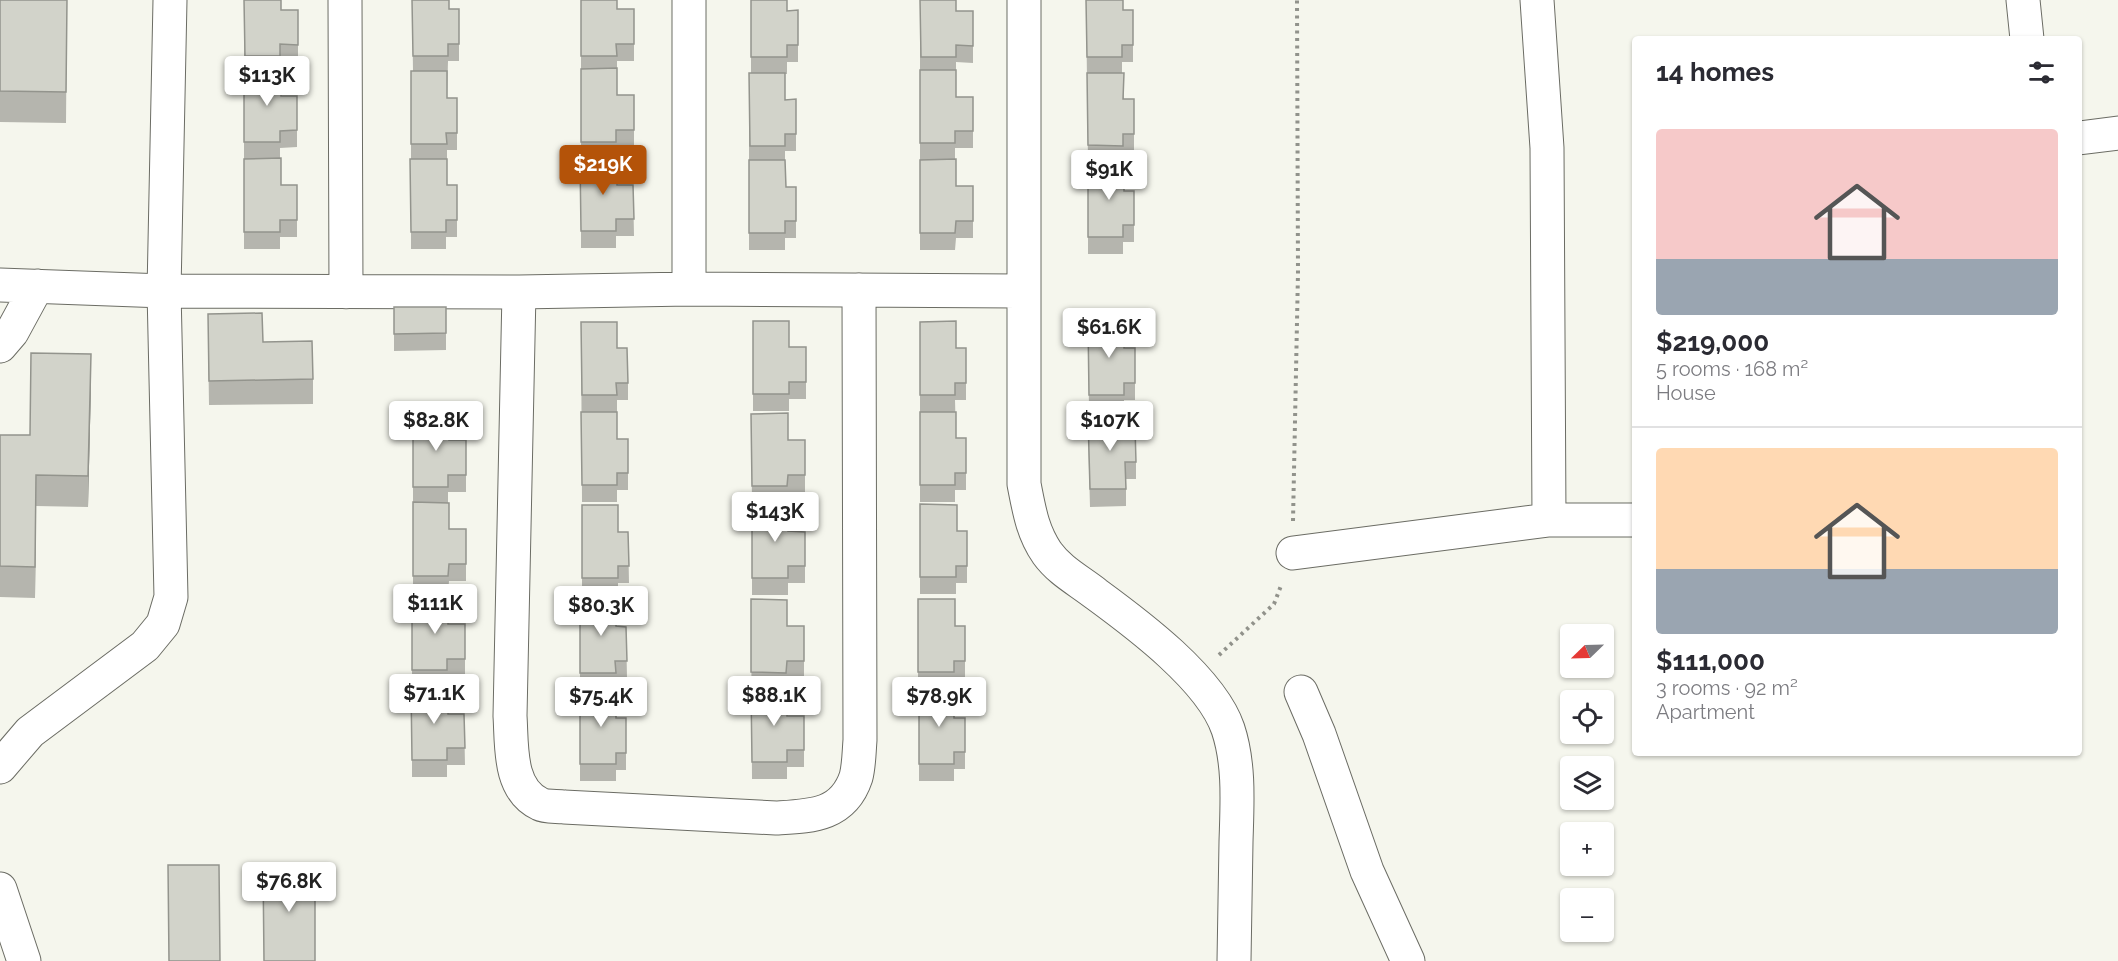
<!DOCTYPE html>
<meta charset="utf-8">
<style>
:root{--surface:#fff;--page:#f2f2f3;--text:#2b2b33;--muted:#7c7c81;--line:#e1e1e2;--accent:#b45309}
body{margin:0;font-family:Raleway,sans-serif;background:var(--page);color:var(--text);height:100vh;display:flex;flex-direction:column;font-size:22px;white-space:nowrap}
*{box-sizing:border-box;margin:0}
p{font-size:20px;color:var(--muted)}
.icon{flex:none;width:33px;height:33px;fill:none;stroke:currentColor;stroke-width:2;stroke-linecap:round;stroke-linejoin:round}
.map{position:relative;flex:1;overflow:hidden}
.drawer{position:absolute;left:1632px;top:36px;width:450px;height:720px;display:flex;flex-direction:column;background:var(--surface);border-radius:6px;box-shadow:0 2px 4px #0004}
.drawer>*{flex:none}
.needle{width:39px;rotate:247deg}
.tools{position:absolute;left:1560px;top:624px;display:grid;gap:12px}
.tools a{display:grid;place-items:center;width:54px;height:54px;border-radius:6px;background:var(--surface);box-shadow:0 2px 4px #0004;font-size:30px}
.price{position:absolute;translate:-50% -51px;padding:0 14px;border-radius:6px;background:#fff;color:#222;font-size:20px;line-height:39px;filter:drop-shadow(0 2px 3px #0008)}
.price::after{content:'';position:absolute;left:50%;top:36px;width:18px;height:14px;margin-left:-9px;background:inherit;clip-path:polygon(0 0,100% 0,50% 100%)}
.price.current{background:var(--accent);color:#fff}
ul{padding:0;list-style:none}
li{display:grid;align-content:center;gap:12px;height:318px;padding:0 24px}
li+li{border-top:2px solid var(--line)}
li span{display:grid;place-items:center;height:186px;border-radius:6px;color:#555}
li>.icon{margin-inline-start:auto}
span .icon{width:108px;height:108px;fill:#fffc;stroke-width:1}
li b{font-size:26px}
h2{display:flex;justify-content:space-between;align-items:center;height:72px;padding:0 24px;font-size:26px}
.map>svg:first-child{display:block}
.lines{fill:none;stroke-linecap:round;stroke-linejoin:round}
.minor-casing{stroke:#6b6c64;stroke-width:35}
.path{stroke:#91928b;stroke-width:4;stroke-dasharray:3 4.5;stroke-linecap:butt}
.minor{stroke:#fff;stroke-width:33}
.wall{fill:#b5b5ae}
.shaded-wall{fill:#93948d}
.building{fill:#d2d3ca;stroke:#93948d;stroke-width:1.5}
</style>
<div class="map">
<svg width="2118" height="961" viewBox="0 0 2118 961">
<rect width="100%" height="100%" fill="#f5f6ed"/>
<g class="lines">
<defs>
<path id="minor" d="M345,0L346,292
M689,0V289
M1024,0V484C1029,509 1032,531 1047,553C1060,571 1078,580 1096,594C1137,624 1211,679 1228,729C1240,765 1237,806 1236,842C1235,882 1235,921 1234,961
M1537,0L1547,148L1549,520
M2023,0L2027,39
M2079,138L2118,133
M0,285L164,291L519,292L689,289L1024,291
M519,292L510,716C512,745 508,789 540,804C546,807 557,806 564,807L776,818C811,816 843,816 856,777C859,766 859,752 860,740L859,290
M0,346L12,332L37,286
M1293,553L1549,520H1635
M1301,692L1319,734L1367,871L1408,961
M0,767L30,732L145,646L163,624L171,597L164,291L170,0
M0,889L24,961"/>
</defs>
<use href="#minor" class="minor-casing"/>
<path class="path" d="M1293,521L1298,272L1297,0
M1219,655L1274,604L1282,583"/>
<use href="#minor" class="minor"/>
</g>
<path class="wall" d="M0,0H67L66,123L0,122Z
M244,0L281,10H298V62L280,61L281,96L297,113V147L280,148V158L281,185H297V237H280V249H244Z
M412,0L449,9H459V61H448L447,98H457V150H447V185H457V237H446V249H411V71H413Z
M581,0L617,9H634V61H617V95H634V147H616L617,185H633L634,236H616V248H581Z
M751,0L787,11L798,10V62H787V74H785V100L796,99V151H785V160L786,187H796V238H785V250H749V73H751Z
M920,0L956,11H973V63L956,62V97H973V148H955V159L956,186H973V238H956L955,250H920Z
M1086,0L1123,10L1133,45V62H1122V73L1124,99H1134V151H1123V163L1088,162Z
M1088,164L1124,191H1134V242H1123V254H1088Z
M394,307H446V350L394,351Z
M753,321L789,347H806V399H789V411H753Z
M581,322L617,348L628,383V400H617V439H628V490H617V502H582Z
M920,322L956,348H966V400H955L956,438H966V490H955V502H920Z
M1088,322L1125,348H1135V400H1124V412H1089Z
M208,338L263,342L313,379V404L209,405Z
M91,385L88,507L36,506L35,598L0,597V435H30Z
M413,414L449,440H466V492H448V503L449,529L466,546V581H449L448,593H413Z
M751,414L788,440H805V492H788L787,503H752Z
M1124,428L1136,462V479H1126V506L1090,507L1088,434Z
M920,504L957,531H967V583H956V594H920Z
M582,505L618,532H628L629,583H618V595H582Z
M752,505L788,531L805,532V583H788V595H752Z
M412,598L448,624H465V676H447V687L448,714H464L465,765H447V777H412Z
M751,599L787,626H804V678H787L786,689L787,716H804V767H787V779H752Z
M918,599L955,626H965V678H954V689H918Z
M580,600L616,626L626,627L627,678H616V690H580Z
M580,691L616,718H626V770H616V781H580Z
M919,691L954,718H965V769H954V781H919Z"/>
<path class="shaded-wall" d="M91,354V385L88,507V476Z
M36,475V506L35,598V567Z"/>
<path class="building" d="M0,0H67L66,92L0,91Z
M244,0H281V10H298V45L280,44V56H245Z
M412,0H449V9H459V44H448V56H413Z
M581,0H617V9H634V44H616L617,56H581Z
M751,0H787V11L798,10V45H787V57H751Z
M920,0H956V11H973V46L956,45V57H921Z
M1086,0H1123V10H1133V45H1122V57H1087Z
M617,68V95H634V130H616V142H581V69Z
M244,69H281V96H297V130L280,131V142H244Z
M920,70H956V97H973V131H955V143H920Z
M411,71H447V98H457V133H446L447,144H411Z
M749,73H785V100L796,99V134H785V146H750Z
M1087,73H1124L1123,99H1134V134H1123V146L1088,145Z
M281,158V185H297V220H280V232H244V159Z
M580,158H617V185H633L634,219H616V231H581Z
M410,159H447V185H457V220H446V232H411Z
M956,159V186H973V221H956L955,233H920V160Z
M749,160H785L786,187H796V221H785V233H749Z
M1088,164H1124V191H1134V225H1123V237H1088Z
M394,307H446V333L394,334Z
M262,313L263,342L312,341L313,379L209,381L208,314Z
M753,321H789V347H806V382H789V394H753Z
M956,321V348H966V383H955V395H920V322Z
M581,322H617V348H627L628,383H616L617,395H582Z
M1088,322H1125L1124,348H1135V383H1124V395H1089Z
M31,353L91,354L88,476L36,475L35,567L0,566V435H30Z
M581,412H617V439H628V473H617V485H582Z
M920,412H956V438H966V473H955V485H920Z
M788,413V440H805V475H788L787,486H752L751,414Z
M413,414H448L449,440H466V475H448V487H413Z
M1123,416L1124,428L1135,427L1136,462H1125L1126,489H1090L1088,417Z
M413,502L449,503V529H466V564H449L448,576H413Z
M920,504L957,505V531H967V566H956V577H920Z
M582,505H618V532H628L629,566H618V578H582Z
M752,505H788V531L805,532V566H788V578H752Z
M448,597V624H465V659H447V670H412V598Z
M751,599L787,600V626H804V661H787L786,673L751,672Z
M918,599H955V626H965V661H954V672H918Z
M580,600H616V626L626,627L627,661H615L616,673H580Z
M411,687H448V714H464L465,748H447V760H412Z
M751,689H787V716H804V750H787V762H752Z
M580,691H616V718H626V753H616V764H580Z
M919,691H954V718H965V752H954V764H919Z
M168,865H219L220,961H169Z
M263,866H315V961H264Z"/>
</svg>
<div class="tools">
<a><svg class="needle" viewBox="-14 -14 28 28"><path d="M0-13l5 13h-10z" fill="#e53935"/><path d="M0 13l5-13h-10z" fill="#7c7c81"/></svg></a>
<a><svg class="icon" aria-label="locate" viewBox="0 0 24 24"><circle cx="12" cy="12" r="6"/><path d="M12 2v4M12 18v4M2 12h4M18 12h4"/></svg></a>
<a><svg class="icon" aria-label="layers" viewBox="0 0 24 24"><path d="M12 4l9 5-9 5-9-5zM3 14l9 5 9-5"/></svg></a>
<a>+</a>
<a>−</a>
</div>
<b class="price" style="left:267px;top:107px">$113K</b>
<b class="price current" style="left:603px;top:196px">$219K</b>
<b class="price" style="left:1109px;top:201px">$91K</b>
<b class="price" style="left:1109px;top:359px">$61.6K</b>
<b class="price" style="left:436px;top:452px">$82.8K</b>
<b class="price" style="left:1110px;top:452px">$107K</b>
<b class="price" style="left:775px;top:543px">$143K</b>
<b class="price" style="left:435px;top:635px">$111K</b>
<b class="price" style="left:601px;top:637px">$80.3K</b>
<b class="price" style="left:434px;top:725px">$71.1K</b>
<b class="price" style="left:774px;top:727px">$88.1K</b>
<b class="price" style="left:601px;top:728px">$75.4K</b>
<b class="price" style="left:939px;top:728px">$78.9K</b>
<b class="price" style="left:289px;top:913px">$76.8K</b>
<section class="drawer">
<h2>14 homes<svg class="icon" aria-label="filters" viewBox="0 0 24 24"><path d="M4 7h16M4 17h16"/><circle cx="9" cy="7" r="2"/><circle cx="15" cy="17" r="2"/></svg></h2>
<ul>
<li><span style="background:linear-gradient(#f6c9c9 70%,#9aa5b1 0)"><svg class="icon" aria-label="home" viewBox="0 0 24 24"><path d="M3 11l9-7 9 7M6 9v11h12V9"/></svg></span><div><b>$219,000</b><p>5 rooms · 168 m²</p><p>House</p></div></li>
<li><span style="background:linear-gradient(#ffd9b3 65%,#9aa5b1 0)"><svg class="icon" aria-label="home" viewBox="0 0 24 24"><path d="M3 11l9-7 9 7M6 9v11h12V9"/></svg></span><div><b>$111,000</b><p>3 rooms · 92 m²</p><p>Apartment</p></div></li>
</ul>
</section>
</div>
